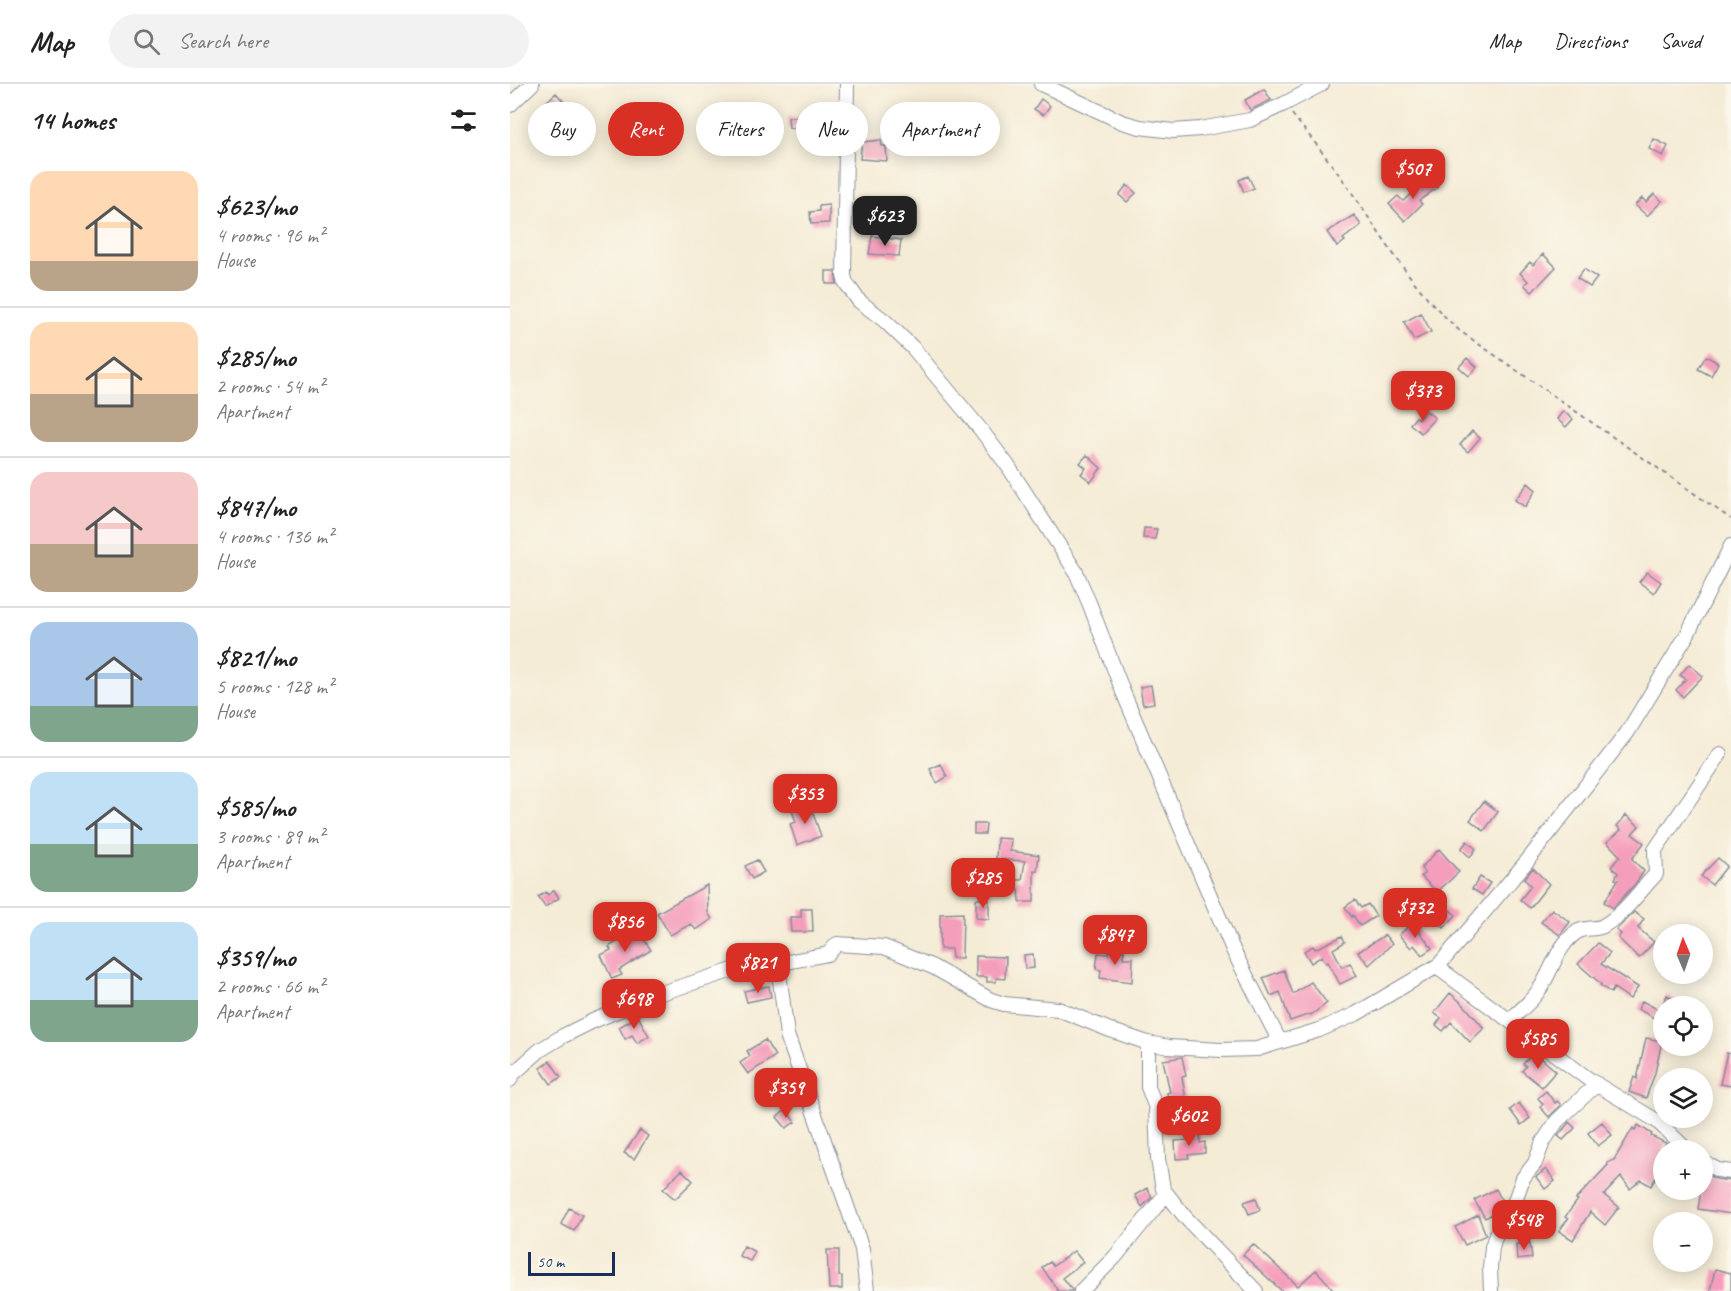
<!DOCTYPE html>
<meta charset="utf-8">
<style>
:root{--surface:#fff;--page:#f2f2f2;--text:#222;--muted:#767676;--line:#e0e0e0;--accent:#d93025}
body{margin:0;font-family:Caveat,sans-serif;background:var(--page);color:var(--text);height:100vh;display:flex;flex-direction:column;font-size:22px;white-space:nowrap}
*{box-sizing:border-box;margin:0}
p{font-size:20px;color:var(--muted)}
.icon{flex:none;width:33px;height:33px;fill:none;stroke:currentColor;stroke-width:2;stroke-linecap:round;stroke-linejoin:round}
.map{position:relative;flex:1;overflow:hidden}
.drawer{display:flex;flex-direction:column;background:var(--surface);width:510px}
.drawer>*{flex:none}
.top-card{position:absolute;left:18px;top:18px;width:570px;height:54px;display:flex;gap:12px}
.needle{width:39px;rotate:358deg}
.tools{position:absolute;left:1143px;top:840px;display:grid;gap:12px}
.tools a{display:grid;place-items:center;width:60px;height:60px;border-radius:50%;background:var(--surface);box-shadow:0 3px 15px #0003;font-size:30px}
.scale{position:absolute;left:18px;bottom:15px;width:87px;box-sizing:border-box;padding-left:6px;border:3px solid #1b2f5e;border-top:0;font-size:16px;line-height:21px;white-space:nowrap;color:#1b2f5e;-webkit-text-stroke:4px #fbf7ec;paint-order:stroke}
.price{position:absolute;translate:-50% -51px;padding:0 14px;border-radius:12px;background:var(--accent);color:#fff;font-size:20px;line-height:39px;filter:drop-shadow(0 2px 3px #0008)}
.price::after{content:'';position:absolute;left:50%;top:36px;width:18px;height:14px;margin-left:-9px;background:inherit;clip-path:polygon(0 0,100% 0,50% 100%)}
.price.on{background:#222;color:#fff}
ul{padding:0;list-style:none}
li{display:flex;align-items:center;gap:18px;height:150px;padding:0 30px}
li+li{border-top:2px solid var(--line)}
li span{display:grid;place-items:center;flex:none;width:168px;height:120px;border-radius:18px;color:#555}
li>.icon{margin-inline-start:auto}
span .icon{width:72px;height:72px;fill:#fffc;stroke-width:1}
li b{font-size:26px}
h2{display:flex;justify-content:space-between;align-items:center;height:72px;padding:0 30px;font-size:26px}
.tag{padding:0 21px;border-radius:27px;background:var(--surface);box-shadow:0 3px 15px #0003;font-size:21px;line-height:54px}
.tag.on{background:var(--accent);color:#fff}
header{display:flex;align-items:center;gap:36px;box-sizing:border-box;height:84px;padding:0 30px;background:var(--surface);border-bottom:2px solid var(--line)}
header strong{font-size:28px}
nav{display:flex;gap:33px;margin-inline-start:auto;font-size:21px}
.search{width:420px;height:54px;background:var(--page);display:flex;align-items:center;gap:15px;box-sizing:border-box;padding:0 21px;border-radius:33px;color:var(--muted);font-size:22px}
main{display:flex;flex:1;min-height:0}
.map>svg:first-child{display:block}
.building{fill:#f59ebb}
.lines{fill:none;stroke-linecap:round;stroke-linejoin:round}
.minor-casing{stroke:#888e9a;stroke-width:16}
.path{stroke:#888e9a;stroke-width:2;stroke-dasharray:4.5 4.5;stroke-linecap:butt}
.minor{stroke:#fff;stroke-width:14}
</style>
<header>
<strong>Map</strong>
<div class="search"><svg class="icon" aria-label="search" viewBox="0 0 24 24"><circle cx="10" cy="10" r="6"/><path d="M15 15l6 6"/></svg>Search here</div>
<nav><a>Map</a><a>Directions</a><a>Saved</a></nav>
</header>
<main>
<section class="drawer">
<h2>14 homes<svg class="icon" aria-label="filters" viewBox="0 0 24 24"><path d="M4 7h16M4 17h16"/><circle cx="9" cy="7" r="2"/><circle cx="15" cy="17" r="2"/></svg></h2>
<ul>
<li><span style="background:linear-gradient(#ffd9b3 75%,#b9a48a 0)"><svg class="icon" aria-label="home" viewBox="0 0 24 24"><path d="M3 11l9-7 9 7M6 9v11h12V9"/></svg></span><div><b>$623/mo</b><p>4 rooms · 96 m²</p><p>House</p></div></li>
<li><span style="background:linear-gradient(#ffd9b3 60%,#b9a48a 0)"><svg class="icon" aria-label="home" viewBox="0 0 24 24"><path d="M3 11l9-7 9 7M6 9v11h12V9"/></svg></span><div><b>$285/mo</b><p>2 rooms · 54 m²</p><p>Apartment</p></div></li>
<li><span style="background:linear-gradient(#f6c9c9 60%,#b9a48a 0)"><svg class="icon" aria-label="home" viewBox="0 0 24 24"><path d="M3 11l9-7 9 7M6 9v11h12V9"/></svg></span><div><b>$847/mo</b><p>4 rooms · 136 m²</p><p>House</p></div></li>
<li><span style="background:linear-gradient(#a9c7e8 70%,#7fa58c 0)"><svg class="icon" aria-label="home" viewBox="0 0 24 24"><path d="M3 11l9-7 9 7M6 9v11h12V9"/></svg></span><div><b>$821/mo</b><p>5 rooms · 128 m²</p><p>House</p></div></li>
<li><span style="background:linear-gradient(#bfe0f5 60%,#7fa58c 0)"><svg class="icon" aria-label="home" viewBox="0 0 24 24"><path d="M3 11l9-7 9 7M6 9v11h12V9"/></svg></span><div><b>$585/mo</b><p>3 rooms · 89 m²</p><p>Apartment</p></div></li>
<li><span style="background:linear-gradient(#bfe0f5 65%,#7fa58c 0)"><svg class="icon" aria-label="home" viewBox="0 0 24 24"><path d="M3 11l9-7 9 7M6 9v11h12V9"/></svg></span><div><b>$359/mo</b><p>2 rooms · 66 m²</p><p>Apartment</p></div></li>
</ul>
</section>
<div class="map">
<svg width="1221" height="1207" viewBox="0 0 1221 1207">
<rect width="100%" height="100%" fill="#fbf7ec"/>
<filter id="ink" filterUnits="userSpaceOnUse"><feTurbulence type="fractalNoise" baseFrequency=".0167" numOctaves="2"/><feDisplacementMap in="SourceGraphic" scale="12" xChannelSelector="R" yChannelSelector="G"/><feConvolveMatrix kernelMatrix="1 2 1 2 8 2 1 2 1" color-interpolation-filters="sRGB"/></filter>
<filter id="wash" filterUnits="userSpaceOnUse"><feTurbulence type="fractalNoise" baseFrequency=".008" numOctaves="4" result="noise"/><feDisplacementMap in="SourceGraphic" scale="24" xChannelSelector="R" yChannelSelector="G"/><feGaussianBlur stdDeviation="1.35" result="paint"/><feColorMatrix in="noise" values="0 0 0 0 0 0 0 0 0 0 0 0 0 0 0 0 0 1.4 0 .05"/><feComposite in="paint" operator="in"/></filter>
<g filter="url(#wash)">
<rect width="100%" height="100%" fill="#f5ecd6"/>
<g id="blocks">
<path class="building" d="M754,5L761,16L740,26L735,16Z
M46,9L56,20L54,22L65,34L50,48L43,40L49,35L35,19Z
M531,15L540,22L533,31L524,25Z
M278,33H290V43L279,44Z
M1144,55L1158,62L1153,72L1139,65Z
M371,56L372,62H376L377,77L350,75L352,58Z
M738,92L744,104L734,108L729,96Z
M921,94L928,103L909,117L912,120L895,137L879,120L888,112L893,117Z
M617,101L626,109L617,118L609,111Z
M1144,110L1152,117L1137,132L1125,121L1132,114L1136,118Z
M319,121V139L301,140L300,128L309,127V122Z
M844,131L851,141L833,155L835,157L827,163L817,148Z
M362,152L391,156L389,172L359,170Z
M1033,170L1046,183L1022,208L1014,201L1018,197L1010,189L1020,178L1023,181Z
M1074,185L1087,194L1080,203L1067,194Z
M316,187H325L327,200H316Z
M911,229L921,248L904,256L894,238Z
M1196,272L1208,279L1201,292L1188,285Z
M957,274L967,283L959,292L949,283Z
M916,327L925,334L911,349L900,340L906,333L909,335Z
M1053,327L1063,335L1056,343L1047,335Z
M962,347L970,354L958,368L950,361Z
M577,371L591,384L581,398L571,390L576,384L570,379Z
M1018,399L1026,406L1015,423L1005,416Z
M634,444L647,445L645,455L633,454Z
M1137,488L1151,498L1144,509L1129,498Z
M1179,580L1193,592L1173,613L1166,606L1176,595L1170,591Z
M641,601L644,619L633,621L630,603Z
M431,680L437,693L427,699L420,685Z
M974,717L988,728L974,747L960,736Z
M300,721L311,752L287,761L280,740L286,738L282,727Z
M1116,731L1129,742L1122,750L1134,759L1122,775L1134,787L1126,799L1103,824L1094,818L1108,796L1105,795L1108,789L1101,783L1110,772L1097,758L1111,746L1107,742Z
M464,740H476L475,750H464Z
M487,754L501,755L500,767L529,771L527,787L524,786V818H510L509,805H503V796H512L515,777L486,775Z
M957,757L966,765L960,773L951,765Z
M929,765L949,788L927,808L911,792L915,789L911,784Z
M1208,774L1217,782L1202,801L1191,792Z
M247,776L254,788L242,795L235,782Z
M1023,784L1039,800L1020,824L1010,816L1021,802L1014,795Z
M970,793L980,799L972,811L962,805Z
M197,801L198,829L202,835L186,846L181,840L160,851L147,829Z
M44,806L49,814L35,823L28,813L36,808L38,811Z
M466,815H479V835L466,834Z
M845,816L851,824L858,820L866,832L850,842L843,831L842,833L835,823Z
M937,824L946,831L934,844L926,836Z
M291,825H302L303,848H281L280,833H291Z
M1042,825L1060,838L1050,851L1031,838Z
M1124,828L1134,835L1128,844L1144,858L1129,874L1108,854L1111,850L1106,846Z
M453,829L452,874H442L441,865H430V830Z
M901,840H904L922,864L912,871L904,861L901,864L889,851Z
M123,847L127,853L131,851L141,866L109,886L112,891L102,895L91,871L101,866L99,863Z
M875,851L882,860L859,881L848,868Z
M832,852L835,858L823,865L832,883L840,879L847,892L830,900L818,878L816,879L812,872L801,879L794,867L803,862L805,865Z
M1088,859L1100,869L1091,880L1128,903L1120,915L1104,904L1101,909L1090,901L1091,900L1068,880Z
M599,864L614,867L613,874H623L622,898L590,894L591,886L586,885L588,869L598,870Z
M523,870L524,884L515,885L514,871Z
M466,872L496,873L495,895L486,894V898H477V893H466Z
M774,886L783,910L801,898L817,919L801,931L800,930L780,937L770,908L761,912L753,894Z
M259,902L261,913L237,918L234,907Z
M940,909L953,920L974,944L960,958L941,938L933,947L926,941L931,934L924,929Z
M1157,911L1176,922H1152Z
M1132,917L1149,926L1144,934L1128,925Z
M128,932L139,952L127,959L122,951L115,955L109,943Z
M1136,954L1152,957L1145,989L1136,1014L1119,1008L1124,993L1127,995Z
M255,956L265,972L238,990L230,979L240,972L237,967Z
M1024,968L1046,987L1032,1003L1012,987L1016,982L1013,980Z
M1217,969L1221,970V1002L1210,1000Z
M672,973L676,992L672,993L678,1027L661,1030L657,1009L660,1008L653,976Z
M40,977L51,993L41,1000L30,984Z
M1036,1007L1045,1019L1047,1017L1051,1021L1039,1033L1030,1023L1033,1020L1028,1014Z
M1009,1019L1020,1034L1011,1041L1000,1026Z
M276,1026L285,1038L276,1044L267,1033Z
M1059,1038L1065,1044L1053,1056L1048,1052Z
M1092,1038L1102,1051L1088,1062L1078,1049Z
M1128,1041L1142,1050L1141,1052L1156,1059L1154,1063V1095L1148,1090L1141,1102L1131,1096L1120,1105L1111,1093L1094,1111L1109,1123L1095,1141L1080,1128L1063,1156L1049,1147L1058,1135L1055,1133L1068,1116L1066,1115L1098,1081L1097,1079L1104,1076L1123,1044L1125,1046Z
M130,1046L138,1052L124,1075L114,1069Z
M690,1051V1059L695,1058V1069L678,1071L679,1074L666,1075L665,1057L679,1056V1052Z
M1036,1085L1045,1097L1035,1105L1026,1093Z
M172,1086L183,1097L165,1115L153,1105Z
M1192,1088L1206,1095L1221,1097V1130L1188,1125L1191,1106H1192Z
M637,1104L642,1113L632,1123L625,1111Z
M986,1105L994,1121L991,1126L975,1134L964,1116Z
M746,1114L750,1126L739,1130L734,1118Z
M59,1124L72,1131L64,1147L51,1140Z
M968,1131L976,1151L955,1161L945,1143Z
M1020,1159L1022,1174L1007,1176L1006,1160Z
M743,1160L788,1202L806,1186L825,1207H772L733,1171Z
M234,1162L245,1168L240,1177L229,1172Z
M317,1166H329V1192H332V1205H319Z
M564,1167L573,1178L552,1194L562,1205V1207H548L532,1183L540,1178L543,1182Z
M1205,1185L1221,1189V1207H1200Z"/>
</g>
</g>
<g filter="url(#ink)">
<use href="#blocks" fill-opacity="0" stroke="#888e9a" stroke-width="1.5"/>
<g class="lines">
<defs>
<path id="minor" d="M337,0L334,192L336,199L349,217L375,237L403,264L471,346L498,382L566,488L580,521L613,608L724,868L770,958
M531,0L612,38L630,43L663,47L690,45L740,36L774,20L812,0
M0,21L22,0
M268,881L277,951L352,1165L357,1207
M929,881V883H927L1081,997L1147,1037L1177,1066
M1000,936C1010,927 1021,918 1029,906C1042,888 1047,861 1067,848C1074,843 1086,846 1093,842C1115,829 1129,808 1146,790L1145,766L1210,670
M638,959V1003L646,1024L648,1075L653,1105L676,1134L746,1207
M0,996L3,990L30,966L53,952L83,937L148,910L223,886L268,881L277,878L318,870L327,860L374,863L423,883L481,916L494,920L548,925L600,946L638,959L659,963L711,966L747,965L809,946L846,930L929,881L1018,776L1117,649L1177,551L1221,462
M1192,1078L1208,1086L1221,1088
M571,1207L605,1173L656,1110
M981,1207L980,1184L982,1163L986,1150L1002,1125L1013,1094L1025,1079L1033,1058L1047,1037L1087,1000"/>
</defs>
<use href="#minor" class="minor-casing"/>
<path class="path" d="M782,30C802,55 822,80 840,106C874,156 905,207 950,247L1221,435"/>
<use href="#minor" class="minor"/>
</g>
</g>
</svg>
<div class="tools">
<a><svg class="needle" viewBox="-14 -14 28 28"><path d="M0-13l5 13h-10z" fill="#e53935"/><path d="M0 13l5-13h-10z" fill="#767676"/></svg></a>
<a><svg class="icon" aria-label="locate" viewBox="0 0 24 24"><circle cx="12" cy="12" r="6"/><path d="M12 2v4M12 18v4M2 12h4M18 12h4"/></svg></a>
<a><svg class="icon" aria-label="layers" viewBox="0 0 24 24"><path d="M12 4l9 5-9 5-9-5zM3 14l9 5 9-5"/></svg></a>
<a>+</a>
<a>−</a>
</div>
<div class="scale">50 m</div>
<b class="price" style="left:903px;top:116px">$507</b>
<b class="price on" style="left:375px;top:163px">$623</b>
<b class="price" style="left:913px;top:338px">$373</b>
<b class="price" style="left:295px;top:741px">$353</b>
<b class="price" style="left:473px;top:825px">$285</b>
<b class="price" style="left:905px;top:855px">$732</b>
<b class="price" style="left:115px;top:869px">$856</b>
<b class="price" style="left:605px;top:882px">$847</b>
<b class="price" style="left:248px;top:910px">$821</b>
<b class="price" style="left:124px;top:946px">$698</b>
<b class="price" style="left:1028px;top:986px">$585</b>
<b class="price" style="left:276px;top:1035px">$359</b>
<b class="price" style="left:679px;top:1063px">$602</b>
<b class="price" style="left:1014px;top:1167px">$548</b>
<div class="top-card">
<a class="tag">Buy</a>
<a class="tag on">Rent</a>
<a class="tag">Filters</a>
<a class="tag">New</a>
<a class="tag">Apartment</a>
</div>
</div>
</main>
